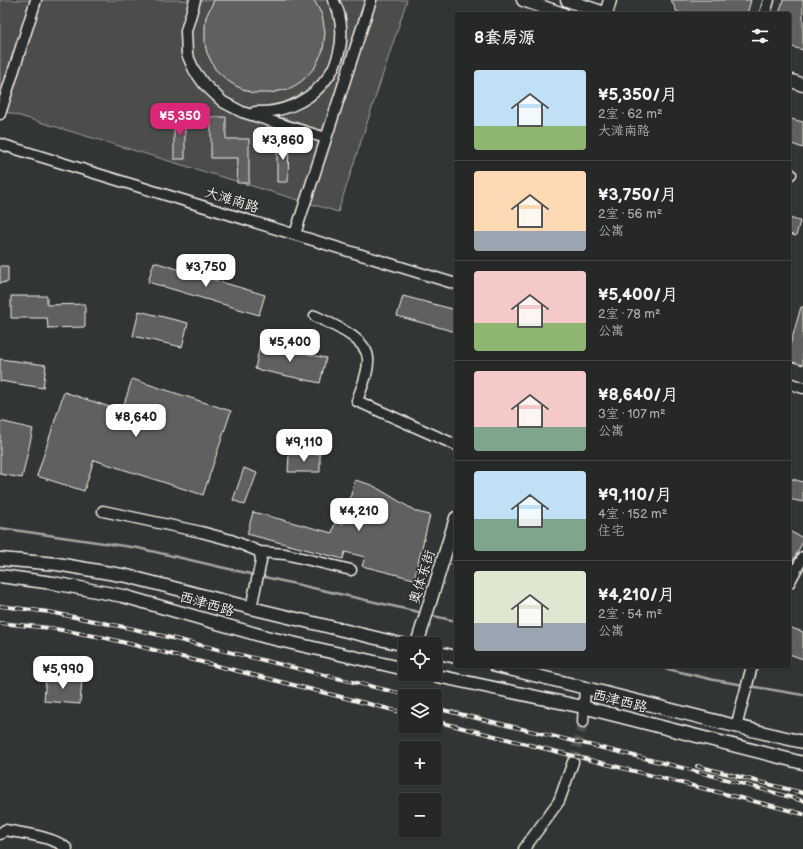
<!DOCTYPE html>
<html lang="zh">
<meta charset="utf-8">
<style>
:root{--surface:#262828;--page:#2e3030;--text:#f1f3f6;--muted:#a4a6a8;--line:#424445;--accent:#db2777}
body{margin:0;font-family:"Balsamiq Sans","LXGW WenKai TC",sans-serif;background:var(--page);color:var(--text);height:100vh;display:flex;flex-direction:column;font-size:15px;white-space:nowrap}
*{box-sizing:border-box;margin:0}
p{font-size:13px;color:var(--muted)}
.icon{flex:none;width:22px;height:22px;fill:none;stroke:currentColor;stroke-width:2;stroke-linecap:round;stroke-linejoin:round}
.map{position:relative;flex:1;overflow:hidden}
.sheet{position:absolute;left:454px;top:12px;width:337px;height:656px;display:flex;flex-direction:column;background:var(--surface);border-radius:4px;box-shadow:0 1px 3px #0004,0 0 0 1px var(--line)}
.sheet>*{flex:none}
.controls{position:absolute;left:398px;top:637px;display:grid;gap:8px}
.controls a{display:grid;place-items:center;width:44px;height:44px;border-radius:4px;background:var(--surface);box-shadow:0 1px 3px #0004,0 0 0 1px var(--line);font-size:20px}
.price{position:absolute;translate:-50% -34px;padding:0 9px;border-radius:8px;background:#fff;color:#222;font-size:13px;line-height:26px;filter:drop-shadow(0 1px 2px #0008)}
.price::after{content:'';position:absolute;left:50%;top:24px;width:12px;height:9px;margin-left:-6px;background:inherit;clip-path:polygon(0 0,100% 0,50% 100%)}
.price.selected{background:var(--accent);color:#fff}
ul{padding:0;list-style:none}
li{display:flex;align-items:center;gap:12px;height:100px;padding:0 20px}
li+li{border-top:1px solid var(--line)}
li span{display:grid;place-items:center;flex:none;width:112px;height:80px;border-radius:4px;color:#555}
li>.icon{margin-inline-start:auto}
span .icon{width:48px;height:48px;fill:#fffc;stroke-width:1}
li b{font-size:17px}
h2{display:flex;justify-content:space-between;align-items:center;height:48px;padding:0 20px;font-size:17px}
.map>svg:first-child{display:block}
.green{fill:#4b4d4c;stroke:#a09f9a}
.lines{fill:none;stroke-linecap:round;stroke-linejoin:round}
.stream{stroke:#a6a5a0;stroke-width:2.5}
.building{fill:#5f605f;stroke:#f4f1e8}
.minor-tunnel{stroke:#4f5150;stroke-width:10;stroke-dasharray:10 5;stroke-linecap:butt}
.minor-casing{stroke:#f4f1e8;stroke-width:13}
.major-casing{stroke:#f4f1e8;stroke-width:15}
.minor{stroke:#2a2d2e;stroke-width:10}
.major{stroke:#2a2d2e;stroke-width:12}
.rail-casing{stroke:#f4f1e8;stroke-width:4}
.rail{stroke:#2a2d2e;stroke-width:2.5;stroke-dasharray:8;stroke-linecap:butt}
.labels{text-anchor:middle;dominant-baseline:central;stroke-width:3;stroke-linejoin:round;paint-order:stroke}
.street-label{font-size:14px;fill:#f4f1e8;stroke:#2a2d2e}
</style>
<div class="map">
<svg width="803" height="849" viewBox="0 0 803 849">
<rect width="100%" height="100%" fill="#323535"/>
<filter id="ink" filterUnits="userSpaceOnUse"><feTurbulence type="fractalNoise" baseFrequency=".025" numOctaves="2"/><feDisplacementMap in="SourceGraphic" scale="8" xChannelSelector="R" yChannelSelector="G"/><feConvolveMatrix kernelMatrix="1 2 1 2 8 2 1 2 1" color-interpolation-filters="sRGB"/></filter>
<g filter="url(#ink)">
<path class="green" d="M0,0H407L338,212L0,110Z"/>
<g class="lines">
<path class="stream" d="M0,528L138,548L255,575
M260,576L423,613
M429,615L456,621
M655,666L714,680L744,685
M749,686L803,695"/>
</g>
<path class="building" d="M214,0H314L322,15L325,32L323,50L315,67L303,80L296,85L288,89L270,93H252L236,86L228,81L215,69L207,53L205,44V26L206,17Z
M671,0H751L747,14H685L677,12Z
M783,0H803V50L789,46V14H779Z
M174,115H185V159H174Z
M211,117H226V139H249V183H237L238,158H211Z
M791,119L803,122V148L789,143V126Z
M277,140H289L288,182H277Z
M789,218L800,221L796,236L789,234Z
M154,262L265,295L259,315L148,282Z
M0,266H8V282L0,283Z
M11,296H47V305L85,304V327L48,328L47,318H11Z
M403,296L456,310V332L397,316Z
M801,307H803V365L789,361V349Z
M139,311L188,323L182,347L133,336Z
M260,344L326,358L320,383L255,369Z
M0,359L46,365L43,388L0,381Z
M132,379L231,411L203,495L94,460L84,491L37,476L64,392L122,411Z
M0,421L33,429L22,478L0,474Z
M289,454H320V472H288Z
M244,468L257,473L245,505L233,500Z
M789,478L803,482V502L789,499Z
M355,480L372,485L417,512L430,515L414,579L362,566L365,557L345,552L343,559L247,534L253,512L332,533L335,522L343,524Z
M789,531L803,538V541L789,569Z
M789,627L803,632V659L789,654Z
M46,676L82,679L80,704L44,701Z"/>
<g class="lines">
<path class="minor-tunnel" d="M573,762L583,722"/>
<defs>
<path id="minor" d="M195,0L186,31L187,54L194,70L204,84L223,102L242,112L326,138
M765,14L769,0
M255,112C309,114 352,69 339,14C338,9 335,4 333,0
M0,114L36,0
M0,144L456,284
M789,173L791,174
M295,234L371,0
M315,316C331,324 368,339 368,359C369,373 361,388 357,401L456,445
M789,383L803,388
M103,511L201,532L231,540L260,552L261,561L251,608
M260,552L285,554L351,570
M789,583L803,557
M583,722L585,687
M736,727L752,666
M0,834L5,830C21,833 56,837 67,849
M524,849L559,801L573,762"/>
<path id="major" d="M523,0L563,14
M567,0L607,14
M606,14L610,0
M789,80L803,85
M0,559L57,564L127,576L251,608L405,645
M0,576L53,583L123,596L266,637L405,669
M417,644L456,518
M435,652L456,657
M496,666C599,690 700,719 803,742
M428,674L583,707L803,763"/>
</defs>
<use href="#minor" class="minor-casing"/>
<use href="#major" class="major-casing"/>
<use href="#minor" class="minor"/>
<use href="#major" class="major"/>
<defs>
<path id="rail" d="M0,606L49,612L134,629L411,696
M0,623L50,628L106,638L405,713
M435,708C558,738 682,765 803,801
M435,721L769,805L803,814
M697,766L803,793"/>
</defs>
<use href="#rail" class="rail-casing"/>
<use href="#rail" class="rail"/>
</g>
</g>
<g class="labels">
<g class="street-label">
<text transform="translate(232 200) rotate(17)">大滩南路</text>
<text transform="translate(422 577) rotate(-72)">奥体东街</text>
<text transform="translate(207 604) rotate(16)">西津西路</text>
<text transform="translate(620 701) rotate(14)">西津西路</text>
</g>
</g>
</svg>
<div class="controls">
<a><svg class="icon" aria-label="locate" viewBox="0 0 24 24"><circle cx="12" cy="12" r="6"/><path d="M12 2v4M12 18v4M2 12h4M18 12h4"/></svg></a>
<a><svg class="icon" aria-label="layers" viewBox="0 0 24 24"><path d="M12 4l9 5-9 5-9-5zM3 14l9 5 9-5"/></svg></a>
<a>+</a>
<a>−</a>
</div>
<b class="price selected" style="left:180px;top:137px">¥5,350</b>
<b class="price" style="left:283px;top:161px">¥3,860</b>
<b class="price" style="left:206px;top:288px">¥3,750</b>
<b class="price" style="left:290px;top:363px">¥5,400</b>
<b class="price" style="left:136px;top:438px">¥8,640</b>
<b class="price" style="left:304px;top:463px">¥9,110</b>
<b class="price" style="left:359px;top:532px">¥4,210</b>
<b class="price" style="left:63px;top:690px">¥5,990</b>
<section class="sheet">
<h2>8套房源<svg class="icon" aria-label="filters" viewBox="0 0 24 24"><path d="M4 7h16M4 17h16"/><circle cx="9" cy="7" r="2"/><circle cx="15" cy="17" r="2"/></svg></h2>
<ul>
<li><span style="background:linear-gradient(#bfe0f5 70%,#8fb573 0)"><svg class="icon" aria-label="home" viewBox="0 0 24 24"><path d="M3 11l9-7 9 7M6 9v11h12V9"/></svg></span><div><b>¥5,350/月</b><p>2室 · 62 m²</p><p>大滩南路</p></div></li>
<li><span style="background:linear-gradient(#ffd9b3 75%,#9aa5b1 0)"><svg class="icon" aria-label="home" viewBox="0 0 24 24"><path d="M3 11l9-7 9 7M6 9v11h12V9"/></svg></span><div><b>¥3,750/月</b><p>2室 · 56 m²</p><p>公寓</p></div></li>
<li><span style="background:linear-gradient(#f6c9c9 65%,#8fb573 0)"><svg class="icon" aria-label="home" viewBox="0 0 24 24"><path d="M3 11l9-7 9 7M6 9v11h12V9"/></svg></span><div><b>¥5,400/月</b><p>2室 · 78 m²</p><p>公寓</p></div></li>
<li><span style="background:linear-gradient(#f6c9c9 70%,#7fa58c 0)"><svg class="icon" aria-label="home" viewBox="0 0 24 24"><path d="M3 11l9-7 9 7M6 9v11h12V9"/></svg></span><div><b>¥8,640/月</b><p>3室 · 107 m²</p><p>公寓</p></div></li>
<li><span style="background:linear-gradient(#bfe0f5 60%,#7fa58c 0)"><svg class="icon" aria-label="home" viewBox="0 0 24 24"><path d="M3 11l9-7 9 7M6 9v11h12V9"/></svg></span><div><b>¥9,110/月</b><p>4室 · 152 m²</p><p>住宅</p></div></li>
<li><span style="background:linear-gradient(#dfe7d0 65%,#9aa5b1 0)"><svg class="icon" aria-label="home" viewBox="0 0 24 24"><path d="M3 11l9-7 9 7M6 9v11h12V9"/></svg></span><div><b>¥4,210/月</b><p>2室 · 54 m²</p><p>公寓</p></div></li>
</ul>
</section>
</div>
